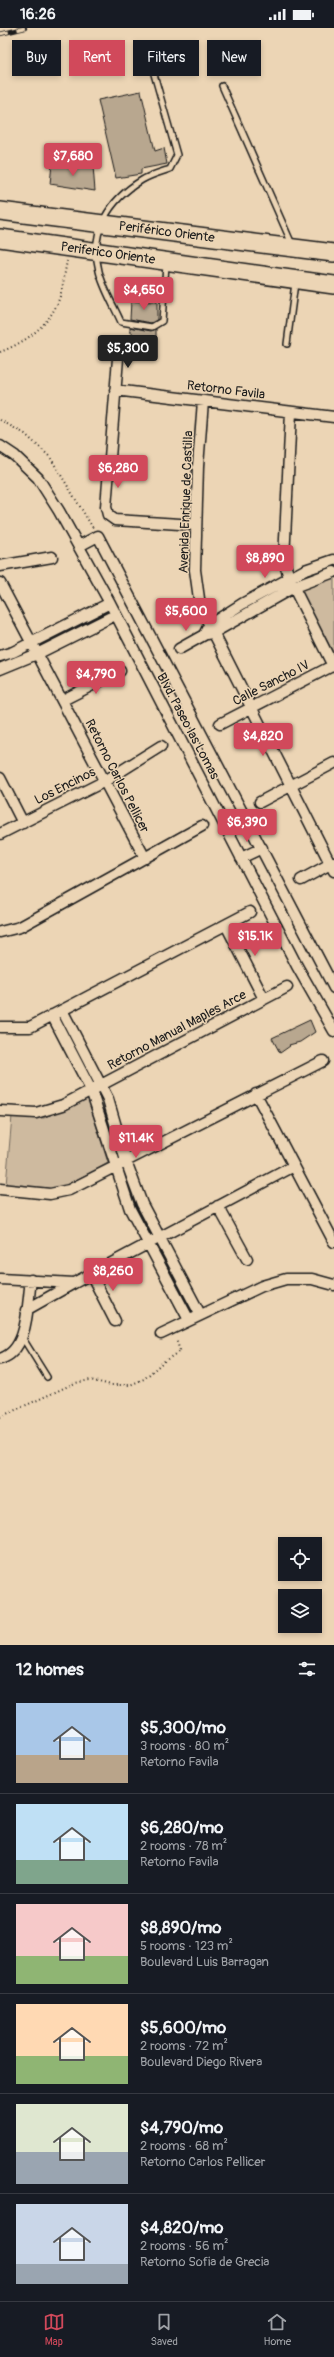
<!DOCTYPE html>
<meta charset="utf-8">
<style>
:root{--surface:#171b24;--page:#20242c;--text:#f1f3f6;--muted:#9ea1a6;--line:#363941;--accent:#d1495b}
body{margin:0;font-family:Pangolin,sans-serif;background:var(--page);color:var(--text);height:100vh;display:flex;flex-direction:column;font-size:15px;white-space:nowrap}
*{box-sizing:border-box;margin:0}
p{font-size:13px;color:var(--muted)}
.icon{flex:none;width:22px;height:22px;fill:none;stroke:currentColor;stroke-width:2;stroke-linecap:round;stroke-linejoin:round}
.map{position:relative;height:1617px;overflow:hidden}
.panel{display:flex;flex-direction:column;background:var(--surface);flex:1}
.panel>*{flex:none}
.hud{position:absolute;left:12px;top:12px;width:310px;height:36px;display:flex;gap:8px}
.controls{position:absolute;left:278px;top:1509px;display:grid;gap:8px}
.controls a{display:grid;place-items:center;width:44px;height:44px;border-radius:0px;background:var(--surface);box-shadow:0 2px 6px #0003;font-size:20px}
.price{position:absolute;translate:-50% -34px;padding:0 9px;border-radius:4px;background:var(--accent);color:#fff;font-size:13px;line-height:26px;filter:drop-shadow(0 1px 2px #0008)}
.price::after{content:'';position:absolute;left:50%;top:24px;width:12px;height:9px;margin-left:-6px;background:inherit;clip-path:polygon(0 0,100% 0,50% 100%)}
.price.current{background:#222;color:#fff}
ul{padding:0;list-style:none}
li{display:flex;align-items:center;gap:12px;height:100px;padding:0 16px}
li+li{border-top:1px solid var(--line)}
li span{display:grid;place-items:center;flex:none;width:112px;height:80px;border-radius:0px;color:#555}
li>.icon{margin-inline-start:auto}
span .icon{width:48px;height:48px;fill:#fffc;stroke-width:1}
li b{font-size:17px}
h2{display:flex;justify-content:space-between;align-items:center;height:48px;padding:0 16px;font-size:17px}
.pill{padding:0 14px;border-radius:0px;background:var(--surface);box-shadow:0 2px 6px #0003;font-size:14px;line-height:36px}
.pill.current{background:var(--accent);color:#fff}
.status{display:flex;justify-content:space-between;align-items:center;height:28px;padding:0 20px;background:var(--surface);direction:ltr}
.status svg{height:11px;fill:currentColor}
.menu{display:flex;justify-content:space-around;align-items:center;height:56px;border-top:1px solid var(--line);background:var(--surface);font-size:11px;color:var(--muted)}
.menu a{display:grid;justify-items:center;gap:2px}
.menu .current{color:var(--accent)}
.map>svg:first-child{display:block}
.green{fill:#ceba9f;stroke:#756b5e}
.building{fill:#b8a78f;stroke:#1c1c1c}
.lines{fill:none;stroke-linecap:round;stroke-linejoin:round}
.service-casing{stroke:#1c1c1c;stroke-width:8}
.minor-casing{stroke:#1c1c1c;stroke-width:13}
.trunk-casing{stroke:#1c1c1c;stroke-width:20}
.path{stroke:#1c1c1c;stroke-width:2;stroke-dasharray:1 3;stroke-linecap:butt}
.service{stroke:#ecd5b5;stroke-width:5}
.minor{stroke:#ecd5b5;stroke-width:10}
.trunk{stroke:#ecd5b5;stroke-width:17}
.rail-casing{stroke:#1c1c1c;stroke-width:4.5}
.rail{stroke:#ecd5b5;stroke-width:3;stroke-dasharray:9;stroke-linecap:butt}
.labels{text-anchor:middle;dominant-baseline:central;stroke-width:3;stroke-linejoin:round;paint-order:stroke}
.street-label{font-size:13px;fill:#1c1c1c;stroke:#ecd5b5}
</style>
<div class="status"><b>16:26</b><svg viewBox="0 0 49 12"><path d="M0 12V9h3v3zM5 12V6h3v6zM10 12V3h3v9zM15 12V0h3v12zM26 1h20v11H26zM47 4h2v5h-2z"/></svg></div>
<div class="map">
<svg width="334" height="1617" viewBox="0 0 334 1617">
<rect width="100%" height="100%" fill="#ecd5b5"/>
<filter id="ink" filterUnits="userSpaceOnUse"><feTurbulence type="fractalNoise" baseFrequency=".025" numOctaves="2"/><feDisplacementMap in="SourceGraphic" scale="8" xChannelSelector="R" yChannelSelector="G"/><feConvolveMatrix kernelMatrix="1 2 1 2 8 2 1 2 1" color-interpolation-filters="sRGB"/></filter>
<g filter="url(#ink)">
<path class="green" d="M334,546V626L299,559Z
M82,1069L88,1071L108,1135L57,1162L6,1157L12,1088L44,1090Z"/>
<path class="building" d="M141,63L155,123L164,120L167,136L141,141V146L116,150L98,72Z
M52,136L93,138L95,163L50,156Z
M131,273L157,274V292L151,295L130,291Z
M130,299L151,303L156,301V319L133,317L132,304H130Z
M310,992L315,1004L300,1014L289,1017L290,1018L280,1025L272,1010Z"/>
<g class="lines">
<defs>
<path id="service" d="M148,25L177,127L170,141C161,144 150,147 142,152C109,172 89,204 99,243C103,260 114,278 121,294L152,299L162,293L166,237
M222,58L292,216
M287,316L295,255
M22,1309L47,1349"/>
<path id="minor" d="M119,318L106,479L108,487L115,492L196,497
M115,362L334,389
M203,373L198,438L195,542L200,578L334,843
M291,384L284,532L289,550L333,638
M0,418L15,428L38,450L59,483L110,575L297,938L334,1003
M79,518L98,508L334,960
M0,538L52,529
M0,555L145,830
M207,606L213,605L294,559L334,544
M179,621L204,607L209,597L242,576L305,542L334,532
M0,628L13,624L110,575
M0,641L39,625L115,587
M63,672L120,643
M220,696L334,637
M0,750L23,795
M260,774L334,735
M0,806L105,753L161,718
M241,830L262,820
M301,852L334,834
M226,897L264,971
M0,904L20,899L202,798
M62,982L108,1071L126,1133L142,1176L200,1286
M52,987L91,1062L130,1181L189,1292
M0,999H30L250,884
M256,1066L334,1214
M0,1083L36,1085L63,1077L287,959
M0,1161L50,1166L69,1162L323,1033
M218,1178L247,1231
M91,1246L115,1293
M0,1251L74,1255L294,1138
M26,1282L74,1255
M161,1306L262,1258L286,1251H312L334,1257
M0,1331C29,1323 27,1277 31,1252"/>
<g id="trunk">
<path id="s1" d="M0,183L334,225"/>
<path id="s2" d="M0,210L334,257"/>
</g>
</defs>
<use href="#service" class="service-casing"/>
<use href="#minor" class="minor-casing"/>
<use href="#trunk" class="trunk-casing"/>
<path class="path" d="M0,324C22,316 46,300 56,278C63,265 64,247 67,233
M0,392L25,406L50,429L93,500
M0,1389L75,1355L90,1352L111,1357H130L144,1351L163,1334L180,1323L176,1311"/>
<use href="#service" class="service"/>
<use href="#minor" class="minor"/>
<use href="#trunk" class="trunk"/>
<defs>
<path id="rail" d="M0,6L25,0"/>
</defs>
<use href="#rail" class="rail-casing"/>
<use href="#rail" class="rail"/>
</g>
</g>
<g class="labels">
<g class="street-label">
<text stroke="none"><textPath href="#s1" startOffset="168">Periférico Oriente</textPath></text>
<text stroke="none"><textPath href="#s2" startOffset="109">Periferico Oriente</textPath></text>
<text transform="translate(226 362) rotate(7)">Retorno Favila</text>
<text transform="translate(186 474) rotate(-88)">Avenida Enrique de Castilla</text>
<text transform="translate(271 655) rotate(-27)">Calle Sancho IV</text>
<text transform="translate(188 698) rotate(62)">Blvd. Paseo las Lomas</text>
<text transform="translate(117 748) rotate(63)">Retorno Carlos Pellicer</text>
<text transform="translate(65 758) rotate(-27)">Los Encinos</text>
<text transform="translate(177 1002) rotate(-28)">Retorno Manual Maples Arce</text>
</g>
</g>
</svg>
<div class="controls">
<a><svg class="icon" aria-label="locate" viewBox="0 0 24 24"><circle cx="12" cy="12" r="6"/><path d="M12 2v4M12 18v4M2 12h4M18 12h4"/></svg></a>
<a><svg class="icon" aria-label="layers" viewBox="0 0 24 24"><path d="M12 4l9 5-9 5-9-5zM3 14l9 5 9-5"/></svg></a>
</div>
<b class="price" style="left:73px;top:149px">$7,680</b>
<b class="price" style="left:144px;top:283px">$4,650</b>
<b class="price current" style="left:128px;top:341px">$5,300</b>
<b class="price" style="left:118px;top:461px">$6,280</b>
<b class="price" style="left:265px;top:551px">$8,890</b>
<b class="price" style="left:186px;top:604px">$5,600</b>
<b class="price" style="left:96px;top:667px">$4,790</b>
<b class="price" style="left:263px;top:729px">$4,820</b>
<b class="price" style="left:247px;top:815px">$6,390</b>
<b class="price" style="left:255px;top:929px">$15.1K</b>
<b class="price" style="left:136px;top:1131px">$11.4K</b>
<b class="price" style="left:113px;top:1264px">$8,260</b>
<div class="hud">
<a class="pill">Buy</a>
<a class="pill current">Rent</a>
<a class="pill">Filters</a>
<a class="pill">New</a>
</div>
</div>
<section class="panel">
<h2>12 homes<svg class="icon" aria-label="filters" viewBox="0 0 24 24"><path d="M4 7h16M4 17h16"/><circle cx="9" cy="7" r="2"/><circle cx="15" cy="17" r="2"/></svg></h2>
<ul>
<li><span style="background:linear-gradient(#a9c7e8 65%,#b9a48a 0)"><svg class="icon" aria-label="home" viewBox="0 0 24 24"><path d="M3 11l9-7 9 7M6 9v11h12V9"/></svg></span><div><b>$5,300/mo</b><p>3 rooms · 80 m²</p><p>Retorno Favila</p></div></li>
<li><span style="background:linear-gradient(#bfe0f5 70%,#7fa58c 0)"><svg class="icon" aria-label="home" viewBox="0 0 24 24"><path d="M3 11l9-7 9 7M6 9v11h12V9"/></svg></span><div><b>$6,280/mo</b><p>2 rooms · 78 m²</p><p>Retorno Favila</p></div></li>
<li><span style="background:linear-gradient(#f6c9c9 65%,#8fb573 0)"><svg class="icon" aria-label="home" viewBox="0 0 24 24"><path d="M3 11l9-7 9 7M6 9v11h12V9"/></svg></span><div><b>$8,890/mo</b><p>5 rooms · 123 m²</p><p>Boulevard Luis Barragan</p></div></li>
<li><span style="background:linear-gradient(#ffd9b3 65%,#8fb573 0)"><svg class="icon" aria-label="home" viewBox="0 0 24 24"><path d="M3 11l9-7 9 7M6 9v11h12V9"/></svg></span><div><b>$5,600/mo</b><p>2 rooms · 72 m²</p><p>Boulevard Diego Rivera</p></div></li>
<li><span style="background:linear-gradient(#dfe7d0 60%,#9aa5b1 0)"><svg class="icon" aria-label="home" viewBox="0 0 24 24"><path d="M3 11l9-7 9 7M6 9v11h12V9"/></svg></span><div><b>$4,790/mo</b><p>2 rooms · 68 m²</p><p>Retorno Carlos Pellicer</p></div></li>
<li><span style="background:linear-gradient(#c9d6e8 75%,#9aa5b1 0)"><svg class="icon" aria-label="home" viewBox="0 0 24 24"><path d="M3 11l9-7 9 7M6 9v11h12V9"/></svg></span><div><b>$4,820/mo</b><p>2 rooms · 56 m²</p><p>Retorno Sofia de Grecia</p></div></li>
</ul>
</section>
<nav class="menu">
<a class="current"><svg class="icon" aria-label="map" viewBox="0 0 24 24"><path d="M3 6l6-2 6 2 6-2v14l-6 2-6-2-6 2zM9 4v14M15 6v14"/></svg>Map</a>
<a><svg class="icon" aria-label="saved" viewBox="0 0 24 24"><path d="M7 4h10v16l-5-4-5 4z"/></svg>Saved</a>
<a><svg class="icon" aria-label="home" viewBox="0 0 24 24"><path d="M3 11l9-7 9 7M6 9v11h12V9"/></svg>Home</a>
</nav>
